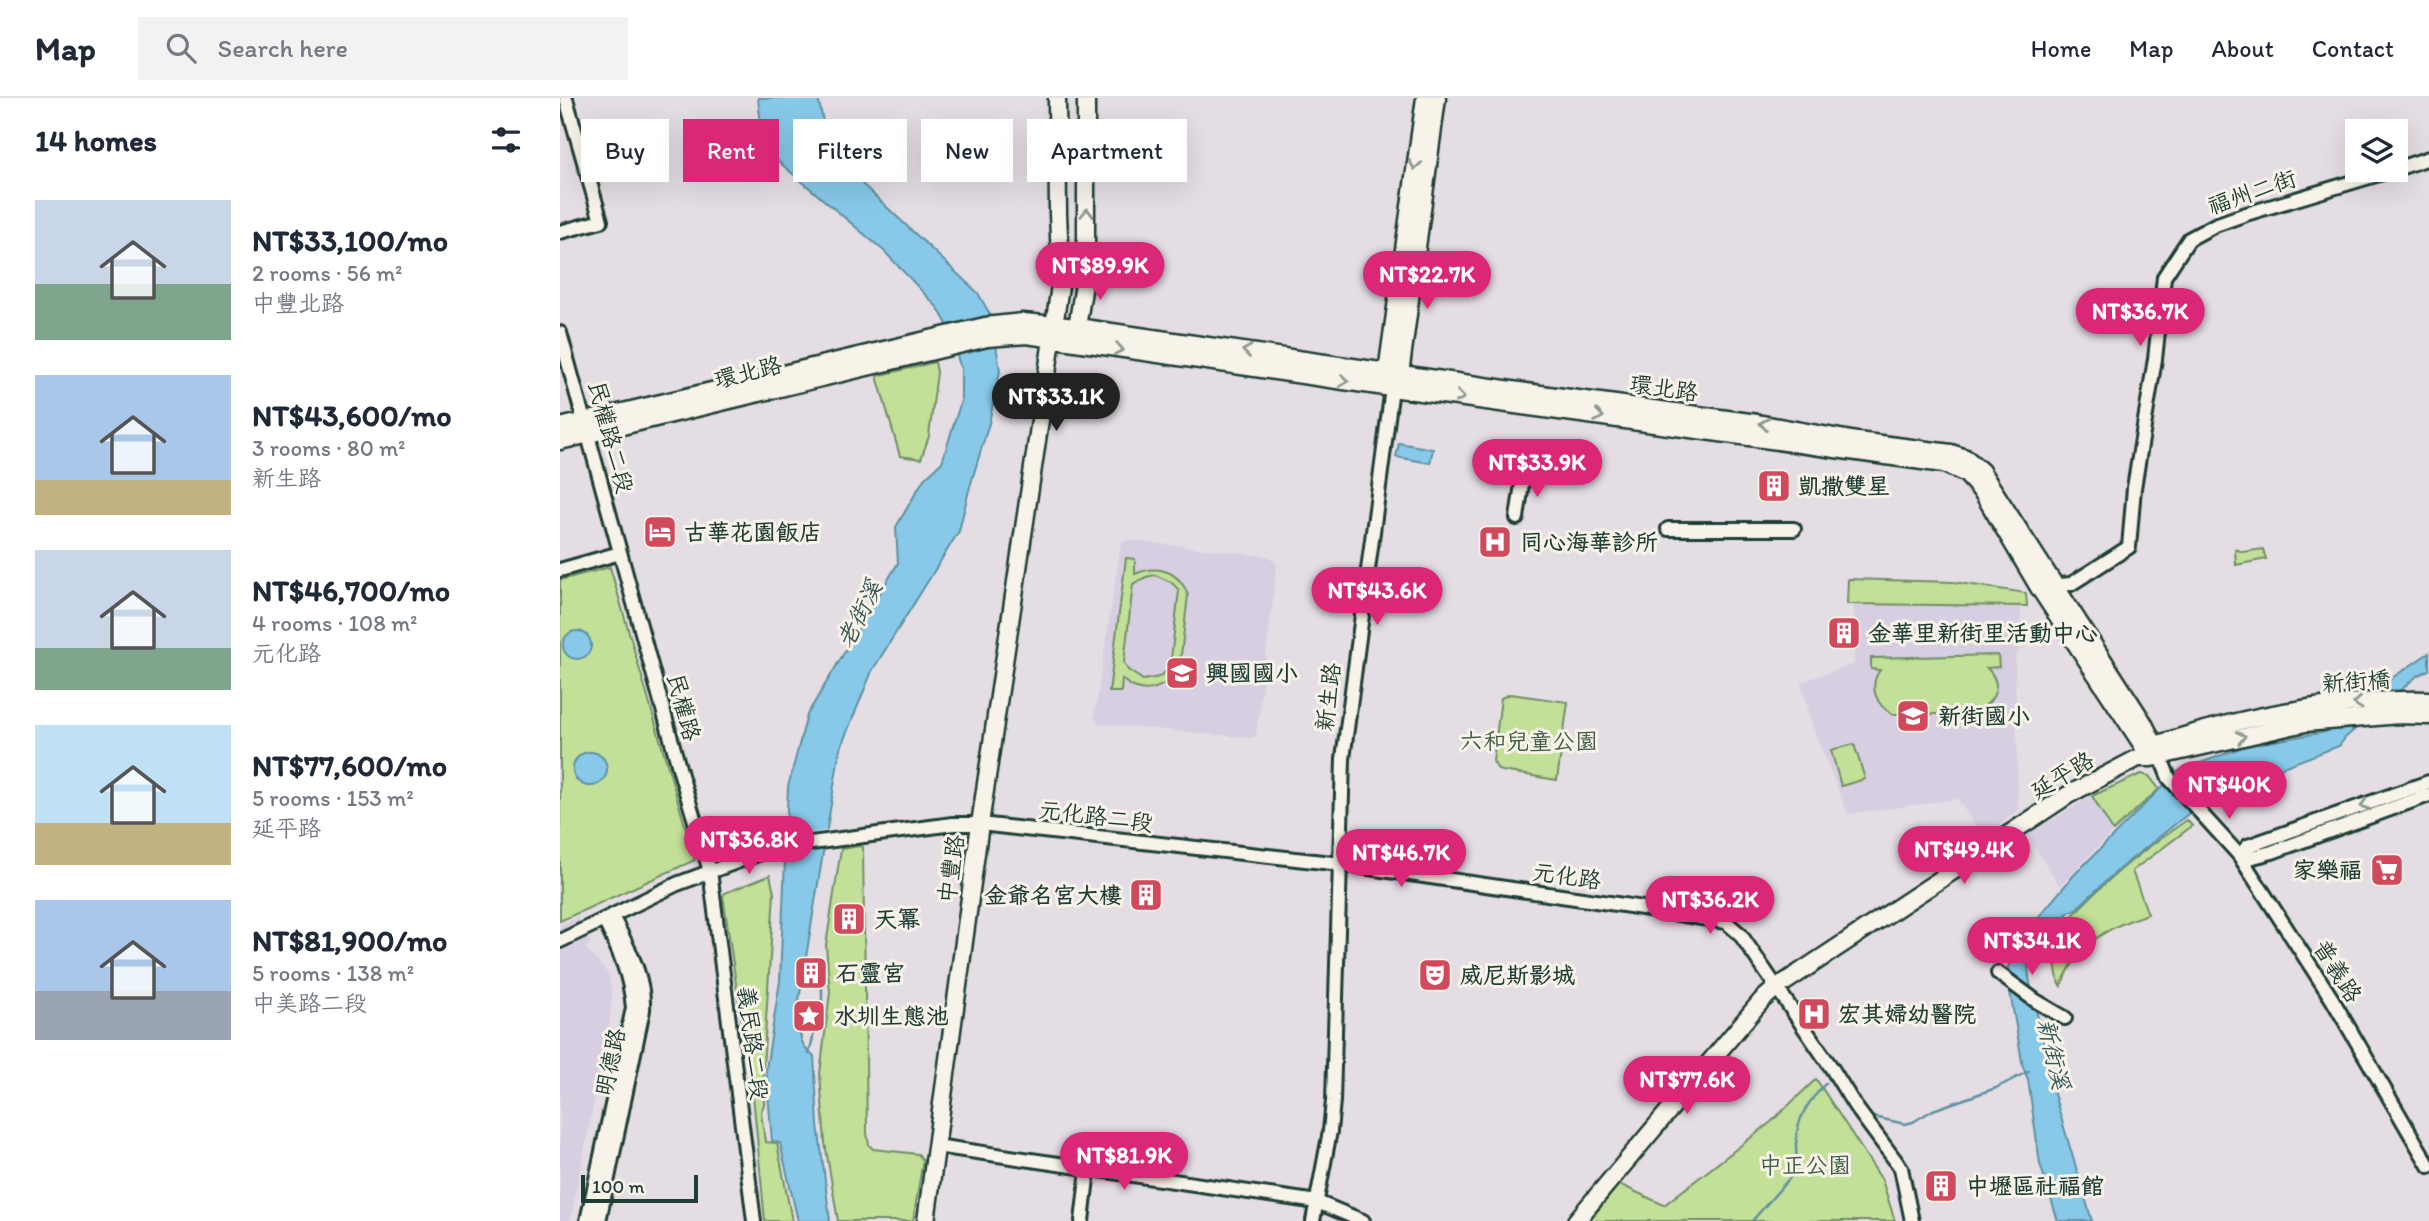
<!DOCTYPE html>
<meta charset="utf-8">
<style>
:root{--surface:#fff;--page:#f2f2f3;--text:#1f2937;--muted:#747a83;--line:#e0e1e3;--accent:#db2777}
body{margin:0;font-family:Itim,"LXGW WenKai TC",sans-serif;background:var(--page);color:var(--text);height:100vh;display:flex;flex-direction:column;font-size:26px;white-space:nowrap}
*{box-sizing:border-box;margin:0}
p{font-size:23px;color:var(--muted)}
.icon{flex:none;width:38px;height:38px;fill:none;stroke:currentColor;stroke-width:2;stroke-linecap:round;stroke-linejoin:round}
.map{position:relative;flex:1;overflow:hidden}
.details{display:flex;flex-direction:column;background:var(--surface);width:560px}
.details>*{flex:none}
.banner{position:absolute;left:21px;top:21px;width:665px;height:63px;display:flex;gap:14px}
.controls{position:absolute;left:1785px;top:21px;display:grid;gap:14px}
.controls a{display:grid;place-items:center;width:63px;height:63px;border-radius:0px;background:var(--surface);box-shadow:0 7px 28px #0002;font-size:35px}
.scale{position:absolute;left:21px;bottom:18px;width:117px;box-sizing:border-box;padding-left:7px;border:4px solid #1f3d34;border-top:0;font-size:19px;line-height:24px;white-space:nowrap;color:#1f3d34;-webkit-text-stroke:5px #f7f3e8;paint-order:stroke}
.price{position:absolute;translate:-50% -60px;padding:0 16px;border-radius:24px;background:var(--accent);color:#fff;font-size:23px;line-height:46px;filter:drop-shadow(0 2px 4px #0008)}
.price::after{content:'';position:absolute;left:50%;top:42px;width:21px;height:16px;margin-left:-10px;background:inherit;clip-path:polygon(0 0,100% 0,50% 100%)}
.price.on{background:#222;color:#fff}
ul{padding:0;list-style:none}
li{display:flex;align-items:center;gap:21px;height:175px;padding:0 35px}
li span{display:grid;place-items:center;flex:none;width:196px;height:140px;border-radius:0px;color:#555}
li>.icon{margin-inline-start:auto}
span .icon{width:84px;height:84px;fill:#fffc;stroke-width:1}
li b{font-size:30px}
h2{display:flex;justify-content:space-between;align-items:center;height:84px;padding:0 35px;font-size:30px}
.chip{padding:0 24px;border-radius:0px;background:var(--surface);box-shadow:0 7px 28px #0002;font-size:24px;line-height:63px}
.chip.on{background:var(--accent);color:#fff}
header{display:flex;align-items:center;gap:42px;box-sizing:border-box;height:98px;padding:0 35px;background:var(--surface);border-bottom:2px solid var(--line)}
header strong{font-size:33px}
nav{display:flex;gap:38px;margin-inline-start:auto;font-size:24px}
.search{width:490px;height:63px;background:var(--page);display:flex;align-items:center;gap:18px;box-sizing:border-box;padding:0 24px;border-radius:0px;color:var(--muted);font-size:26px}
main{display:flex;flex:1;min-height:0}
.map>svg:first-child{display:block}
.built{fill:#d7cee1}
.green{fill:#c2e098;stroke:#708e66;stroke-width:2;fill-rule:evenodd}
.water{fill:#88c9e9;stroke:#5e91a1;stroke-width:2}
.pier{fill:#e4dde4}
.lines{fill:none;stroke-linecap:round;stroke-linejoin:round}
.stream{stroke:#5e91a1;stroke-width:2.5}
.minor-casing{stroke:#1f3d34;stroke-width:18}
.major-casing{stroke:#1f3d34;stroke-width:21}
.minor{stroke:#f7f3e8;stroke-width:12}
.major{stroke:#f7f3e8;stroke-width:16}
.oneway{stroke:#8b988e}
.labels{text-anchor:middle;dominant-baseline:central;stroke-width:6;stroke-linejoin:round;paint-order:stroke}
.street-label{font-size:23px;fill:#1f3d34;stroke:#f7f3e8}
.poi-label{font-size:23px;font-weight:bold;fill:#1f3d34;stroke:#f7f3e8;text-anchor:start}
.park-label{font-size:23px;fill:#405e48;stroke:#f7f3e8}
.water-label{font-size:24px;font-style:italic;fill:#345958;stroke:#f7f3e8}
</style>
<header>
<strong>Map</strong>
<div class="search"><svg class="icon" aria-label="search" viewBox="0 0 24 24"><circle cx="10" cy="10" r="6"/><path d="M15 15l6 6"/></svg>Search here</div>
<nav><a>Home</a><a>Map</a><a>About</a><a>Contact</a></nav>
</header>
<main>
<section class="details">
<h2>14 homes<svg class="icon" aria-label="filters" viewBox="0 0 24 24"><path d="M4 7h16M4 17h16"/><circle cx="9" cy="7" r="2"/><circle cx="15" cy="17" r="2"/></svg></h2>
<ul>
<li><span style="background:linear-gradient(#c9d6e8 60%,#7fa58c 0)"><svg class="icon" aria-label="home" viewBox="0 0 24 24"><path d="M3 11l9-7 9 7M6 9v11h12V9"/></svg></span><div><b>NT$33,100/mo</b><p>2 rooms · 56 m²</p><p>中豐北路</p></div></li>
<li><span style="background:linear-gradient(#a9c7e8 75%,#c2b280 0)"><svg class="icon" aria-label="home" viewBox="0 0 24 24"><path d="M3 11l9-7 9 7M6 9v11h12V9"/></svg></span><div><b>NT$43,600/mo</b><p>3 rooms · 80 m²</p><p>新生路</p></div></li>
<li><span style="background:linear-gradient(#c9d6e8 70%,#7fa58c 0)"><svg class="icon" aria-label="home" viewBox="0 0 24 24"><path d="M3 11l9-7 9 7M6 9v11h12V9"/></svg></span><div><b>NT$46,700/mo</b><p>4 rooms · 108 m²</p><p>元化路</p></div></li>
<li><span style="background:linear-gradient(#bfe0f5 70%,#c2b280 0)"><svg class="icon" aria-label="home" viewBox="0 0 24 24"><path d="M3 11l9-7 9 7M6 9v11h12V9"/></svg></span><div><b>NT$77,600/mo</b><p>5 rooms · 153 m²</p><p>延平路</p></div></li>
<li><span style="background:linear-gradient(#a9c7e8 65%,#9aa5b1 0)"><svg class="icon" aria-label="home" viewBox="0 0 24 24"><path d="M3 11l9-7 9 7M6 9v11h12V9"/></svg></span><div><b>NT$81,900/mo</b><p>5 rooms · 138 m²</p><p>中美路二段</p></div></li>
</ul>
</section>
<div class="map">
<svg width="1869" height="1123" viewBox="0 0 1869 1123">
<rect width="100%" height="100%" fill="#e4dde4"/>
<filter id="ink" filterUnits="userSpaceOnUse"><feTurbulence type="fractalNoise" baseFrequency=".0143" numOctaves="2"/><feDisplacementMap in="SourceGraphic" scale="14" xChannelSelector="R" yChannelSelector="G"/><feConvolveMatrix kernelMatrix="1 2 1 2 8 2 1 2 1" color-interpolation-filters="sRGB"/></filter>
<g filter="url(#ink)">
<path class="built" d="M567,442L708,458L717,466L696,638L691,640L540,626L534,620L561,446Z
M1294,506L1461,509L1459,555L1455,558L1458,712L1433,731L1421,737L1398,701L1288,716L1254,633L1241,584L1294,566Z
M1532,698L1553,733L1500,788L1467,737Z
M17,819L31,846L25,849L49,877L52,901L49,929L10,1123H0V827Z"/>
<path class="green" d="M375,264L377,274L369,338L361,361L340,358L317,278Z
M1675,451L1683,454L1703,451L1706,461L1676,467Z
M566,460L575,461V476C598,466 619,473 628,497L619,575C601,591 582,600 562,581L561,594H549ZM595,477L611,484L619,492L610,570L599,579L583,582L568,572L564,565L573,486L586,479Z
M50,469L135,762L0,823V482Z
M1288,481L1393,484L1466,495L1467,508L1287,506Z
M1438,557L1439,569L1427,570C1447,590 1430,610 1408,616H1333C1316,608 1308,588 1320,572L1311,571V560Z
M950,596L1008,604L997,682L942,673L938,672L933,663L941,600Z
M1294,646L1305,681L1281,688L1271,652Z
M1581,676L1589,678L1599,691L1553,733L1532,698Z
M1627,722L1632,728L1572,773L1588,816C1545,830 1519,845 1501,888L1498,882L1491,842C1530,795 1576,756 1627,722Z
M300,748L303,749L307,1035L309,1047L313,1051L358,1056L363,1062L353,1123H278L265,1045L260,976L270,894L266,847L281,751Z
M210,777L214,795L203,971L204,1006L201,1014L205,1044L217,1045L232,1123H205L194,1007L163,798L165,795Z
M1256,981L1322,1082L1335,1123H1029L1059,1086L1104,1107L1211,1024Z"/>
<path class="water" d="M198,0H258L269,51L297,81L418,195L432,220L440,273L429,325L409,392L399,433L312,573L280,651L238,908C239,925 237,949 254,958L258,1026L270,1123H238L220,1045L212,1043L206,971L220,883L228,689L247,617L338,465L336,429L364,381L382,364L401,303V271L388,228L378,210L324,153L219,64L202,36Z
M839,345L873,351L870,365L836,359Z
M3 547a14 14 0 1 1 28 0a14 14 0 1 1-28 0Z
M1869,555V572L1857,578L1786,639L1779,648L1710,674L1693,675L1667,685L1559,771L1516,811L1509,814L1478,846L1468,866L1469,880L1485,951L1486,969L1532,1123H1498L1480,1066L1468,981L1463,969L1450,894L1448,869L1454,852L1465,835L1514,777L1618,673L1686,648L1765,634L1829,582Z
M13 671a17 17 0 1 1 34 0a17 17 0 1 1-34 0Z"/>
<path class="pier" d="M269,732L267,750L221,757L222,740Z"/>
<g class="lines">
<path class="stream" d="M249,956L262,902V886
M1314,1019L1345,1026L1353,1024L1373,1012L1436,990L1469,973
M1192,1123L1234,1075C1238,1065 1236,1057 1236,1046C1236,1020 1249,1003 1266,985"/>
<defs>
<path id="minor" d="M1836,71L1869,60
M0,134L41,123L6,1
M0,235L121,677L150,773L194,1123
M957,420L963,379
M1108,431H1234
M0,472L60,455
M1489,488L1511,486L1569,449L1574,390L1595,261L1604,179L1629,141L1655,127L1686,116L1833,72
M1600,658L1609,680L1679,757L1772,901L1869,1068
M1679,757L1688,748L1869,684
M1679,757L1693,759L1712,754L1869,697
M0,843L117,786L214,750L393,726H420L781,766L1070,808L1166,824L1180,836L1271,969L1295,1008L1341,1070L1352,1123
M1438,875L1476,903L1505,920
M376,1048L757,1104L803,1123
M27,1123L73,910C70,875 59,853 44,822
M39,1123L83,912C85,878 67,848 52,818
M522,1123L528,1072
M753,1123L770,1033L773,1003L783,661L832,290"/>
<path id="major" d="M517,229L526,174V0
M829,282L827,274L865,0
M835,285L840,276L877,0
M0,329L425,228L463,224L517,229L973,295L1197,325L1297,343L1391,355L1406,360L1421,373L1583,624L1600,658
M0,343L427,240L467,237L832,290L1384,366L1406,376L1423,395L1478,488L1591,660
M1587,650C1678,619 1772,600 1869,602
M366,1123L420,726L501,181L498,116L497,0
M1016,1123L1202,902L1216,890L1508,697L1578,660H1591L1745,625L1839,617L1869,618"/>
</defs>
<use href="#minor" class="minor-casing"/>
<use href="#major" class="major-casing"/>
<use href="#minor" class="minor"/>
<use href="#major" class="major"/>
</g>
<defs><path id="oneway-chevron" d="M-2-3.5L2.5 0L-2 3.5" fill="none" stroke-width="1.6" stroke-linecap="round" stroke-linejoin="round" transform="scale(1.75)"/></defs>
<g class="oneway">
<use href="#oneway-chevron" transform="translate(855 67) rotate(99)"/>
<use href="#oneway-chevron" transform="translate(527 115) rotate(-89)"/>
<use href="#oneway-chevron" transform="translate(559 251) rotate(9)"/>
<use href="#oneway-chevron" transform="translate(687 253) rotate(-172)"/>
<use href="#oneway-chevron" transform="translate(784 283) rotate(8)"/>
<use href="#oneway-chevron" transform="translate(900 299) rotate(8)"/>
<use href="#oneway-chevron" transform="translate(1039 318) rotate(8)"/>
<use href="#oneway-chevron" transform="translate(1204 326) rotate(-171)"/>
<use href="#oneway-chevron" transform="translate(1798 605) rotate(176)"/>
<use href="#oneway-chevron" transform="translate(1681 639) rotate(-13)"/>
<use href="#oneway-chevron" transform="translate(1805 707) rotate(161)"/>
</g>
</g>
<defs>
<symbol id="building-square" viewBox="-11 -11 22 22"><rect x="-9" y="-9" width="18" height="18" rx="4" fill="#d1495b" stroke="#f7f3e8"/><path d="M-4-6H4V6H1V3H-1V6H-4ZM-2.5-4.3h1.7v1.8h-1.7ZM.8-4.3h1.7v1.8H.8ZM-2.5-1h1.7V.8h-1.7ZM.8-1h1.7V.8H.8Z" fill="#fff"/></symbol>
<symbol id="hotel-square" viewBox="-11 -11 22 22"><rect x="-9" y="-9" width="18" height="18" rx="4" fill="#d1495b" stroke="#f7f3e8"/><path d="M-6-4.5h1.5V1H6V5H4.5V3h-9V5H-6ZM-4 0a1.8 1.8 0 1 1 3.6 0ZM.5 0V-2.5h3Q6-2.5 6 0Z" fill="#fff"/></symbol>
<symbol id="hospital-square" viewBox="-11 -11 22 22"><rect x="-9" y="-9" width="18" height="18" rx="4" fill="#d1495b" stroke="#f7f3e8"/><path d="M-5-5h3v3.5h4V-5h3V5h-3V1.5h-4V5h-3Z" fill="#fff"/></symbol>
<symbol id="school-square" viewBox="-11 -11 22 22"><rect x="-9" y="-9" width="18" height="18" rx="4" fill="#d1495b" stroke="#f7f3e8"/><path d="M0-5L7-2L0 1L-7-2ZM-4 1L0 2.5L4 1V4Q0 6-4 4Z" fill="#fff"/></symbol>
<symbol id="supermarket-square" viewBox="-11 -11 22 22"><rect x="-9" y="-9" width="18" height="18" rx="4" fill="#d1495b" stroke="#f7f3e8"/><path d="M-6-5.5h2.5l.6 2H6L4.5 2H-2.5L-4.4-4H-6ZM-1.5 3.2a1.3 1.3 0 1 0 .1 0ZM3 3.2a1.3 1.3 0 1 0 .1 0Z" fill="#fff"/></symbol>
<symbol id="theatre-square" viewBox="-11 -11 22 22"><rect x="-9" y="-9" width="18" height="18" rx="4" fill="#d1495b" stroke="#f7f3e8"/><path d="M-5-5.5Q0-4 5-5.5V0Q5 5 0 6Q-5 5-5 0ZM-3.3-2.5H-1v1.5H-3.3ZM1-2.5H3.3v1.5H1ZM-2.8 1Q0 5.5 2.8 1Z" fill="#fff"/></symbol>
<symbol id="sight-square" viewBox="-11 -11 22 22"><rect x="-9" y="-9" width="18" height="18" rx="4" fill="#d1495b" stroke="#f7f3e8"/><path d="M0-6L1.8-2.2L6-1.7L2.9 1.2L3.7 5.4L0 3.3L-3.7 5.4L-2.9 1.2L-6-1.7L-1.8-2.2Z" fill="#fff"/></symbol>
</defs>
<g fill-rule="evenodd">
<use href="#building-square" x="1195" y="369" width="38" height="38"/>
<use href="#hotel-square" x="81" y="415" width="38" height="38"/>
<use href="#hospital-square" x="916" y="425" width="38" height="38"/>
<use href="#building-square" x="1265" y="516" width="38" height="38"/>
<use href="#school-square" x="603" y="556" width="38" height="38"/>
<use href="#school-square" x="1334" y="599" width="38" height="38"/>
<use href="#supermarket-square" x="1808" y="753" width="38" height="38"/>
<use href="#building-square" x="567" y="778" width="38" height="38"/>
<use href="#building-square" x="270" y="802" width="38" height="38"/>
<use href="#building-square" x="232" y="856" width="38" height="38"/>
<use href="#theatre-square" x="856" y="858" width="38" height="38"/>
<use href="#hospital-square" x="1235" y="897" width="38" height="38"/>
<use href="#sight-square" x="230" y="899" width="38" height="38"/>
<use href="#building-square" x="1362" y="1069" width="38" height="38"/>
</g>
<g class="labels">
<g class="street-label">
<text transform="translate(1692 94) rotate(-19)">福州二街</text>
<text transform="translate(188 274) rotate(-14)">環北路</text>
<text transform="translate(1104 290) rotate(8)">環北路</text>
<text transform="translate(51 339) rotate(75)">民權路二段</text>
<text transform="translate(1796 583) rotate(-4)">新街橋</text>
<text transform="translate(768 599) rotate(-83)">新生路</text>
<text transform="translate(124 609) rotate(75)">民權路</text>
<text transform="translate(1502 677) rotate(-31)">延平路</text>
<text transform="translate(536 718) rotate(7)">元化路二段</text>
<text transform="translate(391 771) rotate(-82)">中豐路</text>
<text transform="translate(1007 778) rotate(8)">元化路</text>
<text transform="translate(1778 873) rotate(58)">普義路</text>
<text transform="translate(193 945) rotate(83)">義民路二段</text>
<text transform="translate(50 964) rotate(-78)">明德路</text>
</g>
<g class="poi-label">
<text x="1238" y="388">凱撒雙星</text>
<text x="124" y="434">古華花園飯店</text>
<text x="960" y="444">同心海華診所</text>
<text x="1308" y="535">金華里新街里活動中心</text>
<text x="646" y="575">興國國小</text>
<text x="1378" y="618">新街國小</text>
<text x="1802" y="772" text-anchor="end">家樂福</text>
<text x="562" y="797" text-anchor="end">金爺名宮大樓</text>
<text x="314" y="821">天冪</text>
<text x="276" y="875">石靈宮</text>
<text x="900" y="877">威尼斯影城</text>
<text x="1278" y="916">宏其婦幼醫院</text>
<text x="274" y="918">水圳生態池</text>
<text x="1406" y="1088">中壢區社福館</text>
</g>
<g class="park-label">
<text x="969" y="643">六和兒童公園</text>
<text x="1245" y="1067">中正公園</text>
</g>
<g class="water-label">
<text transform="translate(299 516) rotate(-64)">老街溪</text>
<text transform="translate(1494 956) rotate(77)">新街溪</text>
</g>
</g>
</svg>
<div class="controls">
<a><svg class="icon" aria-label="layers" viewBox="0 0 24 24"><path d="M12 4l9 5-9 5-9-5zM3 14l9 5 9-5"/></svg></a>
</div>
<div class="scale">100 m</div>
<b class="price" style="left:540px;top:204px">NT$89.9K</b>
<b class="price" style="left:867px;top:213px">NT$22.7K</b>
<b class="price" style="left:1580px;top:250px">NT$36.7K</b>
<b class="price on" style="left:496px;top:335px">NT$33.1K</b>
<b class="price" style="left:977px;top:401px">NT$33.9K</b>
<b class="price" style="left:817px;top:529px">NT$43.6K</b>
<b class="price" style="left:1669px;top:723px">NT$40K</b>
<b class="price" style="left:189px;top:778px">NT$36.8K</b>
<b class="price" style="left:1404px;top:788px">NT$49.4K</b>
<b class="price" style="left:841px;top:791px">NT$46.7K</b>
<b class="price" style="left:1150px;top:838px">NT$36.2K</b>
<b class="price" style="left:1472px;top:879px">NT$34.1K</b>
<b class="price" style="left:1127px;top:1018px">NT$77.6K</b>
<b class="price" style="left:564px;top:1094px">NT$81.9K</b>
<div class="banner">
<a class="chip">Buy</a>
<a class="chip on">Rent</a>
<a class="chip">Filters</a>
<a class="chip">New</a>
<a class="chip">Apartment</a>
</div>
</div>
</main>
